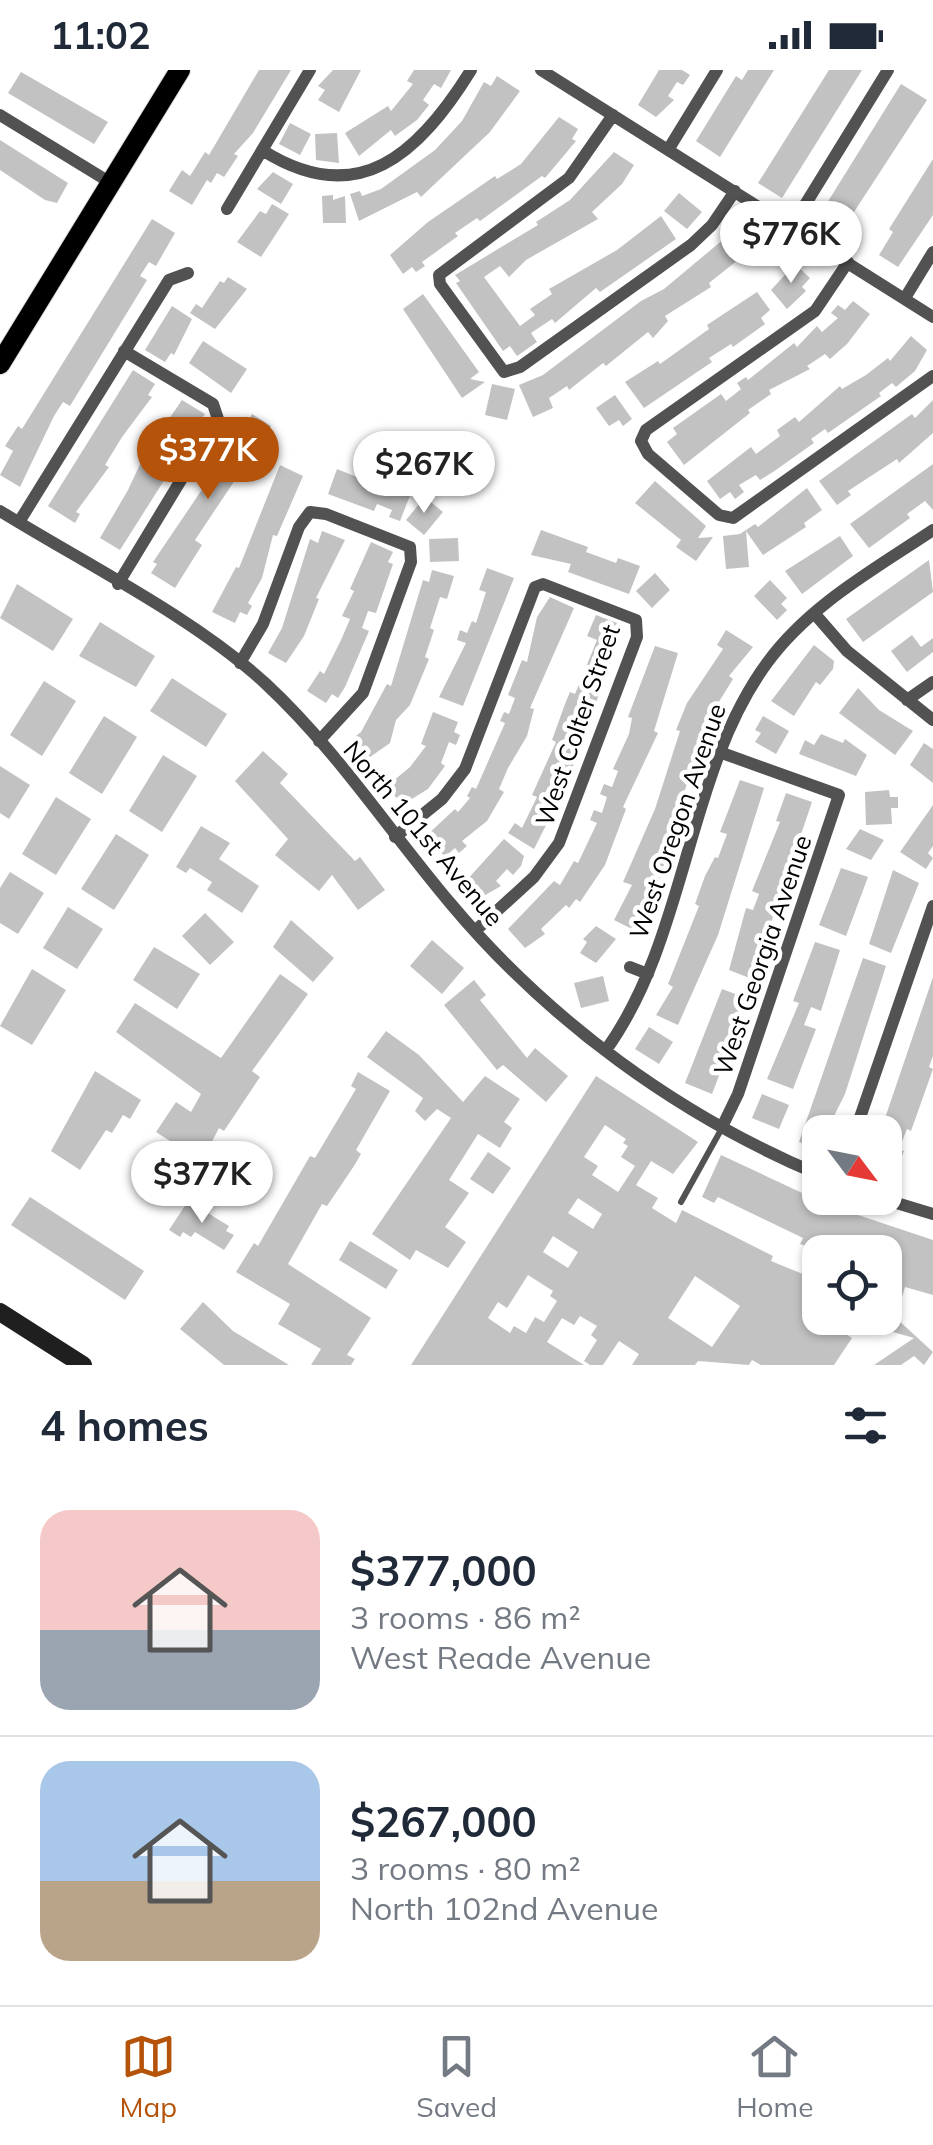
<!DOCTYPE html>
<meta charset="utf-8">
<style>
:root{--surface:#fff;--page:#f2f2f3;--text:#1f2937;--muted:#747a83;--line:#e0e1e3;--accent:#b45309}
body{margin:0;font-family:Mulish,sans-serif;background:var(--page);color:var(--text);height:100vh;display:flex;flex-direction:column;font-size:38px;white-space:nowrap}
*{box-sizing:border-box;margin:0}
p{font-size:32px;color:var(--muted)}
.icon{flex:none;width:55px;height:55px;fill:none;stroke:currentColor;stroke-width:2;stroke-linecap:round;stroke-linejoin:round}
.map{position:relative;height:1295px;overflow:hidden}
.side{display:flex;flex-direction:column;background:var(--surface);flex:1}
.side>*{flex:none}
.needle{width:65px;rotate:122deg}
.tools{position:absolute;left:802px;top:1045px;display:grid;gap:20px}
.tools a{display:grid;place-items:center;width:100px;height:100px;border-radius:20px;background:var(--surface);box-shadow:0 2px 8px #0004;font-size:50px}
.price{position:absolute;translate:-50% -85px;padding:0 22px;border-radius:35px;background:#fff;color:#222;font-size:32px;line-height:65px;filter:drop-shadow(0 2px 5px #0008)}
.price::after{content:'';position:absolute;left:50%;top:60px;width:30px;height:22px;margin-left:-15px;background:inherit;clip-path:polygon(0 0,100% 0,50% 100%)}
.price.current{background:var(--accent);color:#fff}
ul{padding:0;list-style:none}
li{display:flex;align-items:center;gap:30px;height:250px;padding:0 40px}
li+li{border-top:2px solid var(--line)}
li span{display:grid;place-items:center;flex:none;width:280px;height:200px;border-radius:30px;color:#555}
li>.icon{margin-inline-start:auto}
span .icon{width:120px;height:120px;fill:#fffc;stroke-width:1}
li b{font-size:42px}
h2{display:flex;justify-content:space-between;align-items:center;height:120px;padding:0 40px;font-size:42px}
.status{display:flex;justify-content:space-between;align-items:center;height:70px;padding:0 50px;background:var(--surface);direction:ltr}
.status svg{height:28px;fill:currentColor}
.tab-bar{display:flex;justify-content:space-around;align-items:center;height:140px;border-top:2px solid var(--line);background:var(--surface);font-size:28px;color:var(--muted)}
.tab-bar a{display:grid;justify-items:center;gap:5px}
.tab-bar .current{color:var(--accent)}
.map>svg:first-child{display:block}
.building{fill:#c2c2c2;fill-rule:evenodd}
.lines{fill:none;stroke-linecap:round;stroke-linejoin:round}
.primary-casing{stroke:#dbdbdb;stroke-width:22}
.lane{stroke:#525252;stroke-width:6}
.street{stroke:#525252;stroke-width:12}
.secondary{stroke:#1f1f1f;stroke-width:18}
.primary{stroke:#000;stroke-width:20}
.labels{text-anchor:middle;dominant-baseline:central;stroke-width:9;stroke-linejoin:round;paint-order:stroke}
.street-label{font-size:25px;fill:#000;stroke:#fff}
</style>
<div class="status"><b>11:02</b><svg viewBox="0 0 49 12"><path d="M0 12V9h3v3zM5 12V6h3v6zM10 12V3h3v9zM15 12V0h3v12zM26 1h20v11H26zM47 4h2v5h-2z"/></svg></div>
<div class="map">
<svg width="933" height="1295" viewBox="0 0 933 1295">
<rect width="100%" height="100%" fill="#fff"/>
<path class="building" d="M259,0H291L253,63L234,84L238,86L224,107L217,103L211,113L207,110L192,135L169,121L182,100L190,106L205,82L209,85Z
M333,0H361L339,42L318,30L325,20L318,16Z
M414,0H451L441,18L434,14L423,30L429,35L417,50L395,66L391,60L359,86L345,63L388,36L391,41L413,14L407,11Z
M659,0H682L690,5L683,15L677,12L668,26L674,30L656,47L638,35Z
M748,0H774L720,87L696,71L736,6L742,10Z
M829,0H862L782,128L758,113Z
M21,2L108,52L94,74L8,23Z
M497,6L520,21L490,62L421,127L417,122L359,151L350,124L360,121L362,126L381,119L435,80L462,51L484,12L491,16Z
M901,14L927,30L852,145L856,147L844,166L823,154L828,145L822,141Z
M559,47L578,59L572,69L576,71L545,108L542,106L480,151L477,148L455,163L458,166L422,192L425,196L416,202L412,197L403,204L390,185L428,152L495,106L497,109L521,94Z
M290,53L311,64L300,85L279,74Z
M337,63L339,93L316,90L315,64Z
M0,70L68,113L57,133L45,130L0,100Z
M614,82L634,95L622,114L592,142L598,149L526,190L509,207L500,196L484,207L520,256L535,245L530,239L552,224L549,219L617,180L661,146L676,169L600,222L596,218L555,253L552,249L531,263L537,272L517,286L510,276L503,281L456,213L460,211L455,205L538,155L536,152L570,130Z
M933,89V145L898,197L879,185L893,162L889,159Z
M273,102L293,114L281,134L257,119Z
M679,123L702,142L687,159L664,141Z
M333,125V130L345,126L346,153H323L322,126Z
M272,134L289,144L261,187L237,172L260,141L266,144Z
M152,149L175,163L156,196L149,192L140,206L147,210L70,336L63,332L54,346L20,417L0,405L13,381L5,376L18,356L22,359Z
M737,158L757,176L741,194L738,190L709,213L711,217L665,246L668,251L653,268L648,262L606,296L603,293L569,320L567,316L549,328L553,338L533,347L519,315L543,305L641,231L664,219Z
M795,194L810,208L802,217L806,221L787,239L771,220Z
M228,207L247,219L215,259L190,243L196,234L202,238L220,211L224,213Z
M757,222L770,240L761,248L765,254L733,277L731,274L709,288L712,292L644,338L625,312L658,291L660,294L709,259L707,255Z
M423,224L479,302L470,309L485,312L462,328L403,239Z
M853,231L870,244L847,274L830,289L825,284L807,296L810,299L769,320L771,324L748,340L750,343L684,395L667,372L677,364L673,358L721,324L726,331L741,319L737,313L746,307L748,310L794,273L797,277L817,256L822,262L838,248L831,243L838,235L845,240Z
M172,236L192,249L174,285L171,283L165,292L145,280Z
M911,266L927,280L915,301L896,317L892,313L879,323L881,326L828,363L825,359L811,369L814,373L773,402L760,410L756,405L739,415L744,422L735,429L730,422L720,429L707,411L751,377L756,384L780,366L777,360L795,347L799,352L840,316L842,319L866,305L888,288L890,291Z
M203,271L247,299L231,323L189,293Z
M133,300L155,314L148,325L152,327L122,367L105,395L109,397L76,442L80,444L75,453L48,436Z
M492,314L515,319L507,350L485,345Z
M615,325L632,349L623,356L619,350L609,356L596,338Z
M182,330L205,344L165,397L170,401L120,480L100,468L128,420L143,388L139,385L147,373L151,375Z
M933,330V363L899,393L897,389L848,421L851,425L837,435L819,411L912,344L915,348Z
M252,344L271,356L195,470L202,475L175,518L151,503L157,494L153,492L224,387L219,384L239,351L246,355Z
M933,394V440L925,431L907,444L910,448L869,478L850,454Z
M280,395L303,406L277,466L273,465L262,508L248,533L252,536L247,545L240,542L235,553L212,542L236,497L239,498Z
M337,399L387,419L389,415L411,423L400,451L389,447L392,440L377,434L374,441L328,424Z
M655,411L706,456L698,468L713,467L696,491L676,477L681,470L635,433Z
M807,418L822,440L804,453L806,457L763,485L746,461L749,497L726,499L723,466L740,464L755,454L758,457Z
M425,427L443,442L424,465L406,450Z
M541,460L588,477L586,482L616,493L618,488L640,496L629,524L568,502L571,494L531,485Z
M322,461L345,470L316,528L319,529L304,566L286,593L268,583L282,558L310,469L318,473Z
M840,466L853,486L802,524L785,501Z
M458,468L459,491L430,492L429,469Z
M371,472L393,482L388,492L393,494L376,543L368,541L362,558L369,561L345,617L338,628L332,624L326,633L307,621L320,601L324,604L341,570L350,549L342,546L354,521L350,519Z
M929,490L933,522L863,572L846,549Z
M487,498L514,508L463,636L439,627L466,573L457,570L460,560L467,563L472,551L476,553L486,522L479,520Z
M432,500L454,506L447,529L440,527L430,558L434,560L425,587L429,589L410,635L396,650L390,673L370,687L351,670L361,662L387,614L391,616L423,510L429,512Z
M655,503L670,520L652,538L636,521Z
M770,510L787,528L781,534L787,540L777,550L754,526Z
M17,514L73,549L53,581L0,548Z
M550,527L574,538L530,638L534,639L527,666L508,698L499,719L504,722L487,751L462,771L467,776L459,783L455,778L445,787L426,766L455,739L458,742L470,728L467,726L472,717L476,719L505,653L500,651L504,642L509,644L515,628L508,625L522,590L527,592L537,547Z
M596,545L617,553L612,564L620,567L583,668L576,665L570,681L577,684L567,714L534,779L508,763L515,753L522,758L537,727L532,725L556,672L552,670L565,634L570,622L575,624L597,570L587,566Z
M100,552L155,586L136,617L79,586Z
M726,560L753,577L729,606L733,609L712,643L668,768L672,769L650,838L638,862L614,850L632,815L623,812L655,739L680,661L676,660L687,633L723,579L717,575Z
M912,565L921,577L933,568V582L907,602L891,581Z
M814,575L834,591L833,599L820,615L816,612L794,646L771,631Z
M655,576L678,583L654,661L658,663L623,737L626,739L605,795L580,832L576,829L569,838L566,835L541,859L545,864L525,878L508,859L554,811L560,815L574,791L578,793L597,753L590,750L594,740L602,743L607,727L600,724L604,714L612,717L618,701L613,699L629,664L632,648L628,647Z
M172,608L227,644L206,677L150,641Z
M44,611L76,631L42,686L10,665Z
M858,618L879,640L913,661L895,685L839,643Z
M433,642L458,652L454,662L460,665L456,675L449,672L441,693L445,696L428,719L402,735L387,716L410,697L426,676L421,674Z
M104,646L137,667L102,724L69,703Z
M763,646L789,661L776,684L755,672L761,663L755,660Z
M821,664L843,673L845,669L867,685L856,706L799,684L805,670L814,675Z
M924,673L933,679V713L910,695Z
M263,681L288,704L280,713L355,791L360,787L385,820L358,840L332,805L319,821L275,785L288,769L235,711Z
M163,685L197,706L162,762L129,741Z
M0,696L30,715L9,749L0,743Z
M740,710L764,718L718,865L678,955L656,945L673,917L668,914L699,836L695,834L705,806L715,787L718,788L727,764L720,762Z
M889,720L890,727H898V738H891L892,754L866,755L865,722Z
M786,723L812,732L752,909L729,900L746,838L753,840L759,824L752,821L780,752L776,751Z
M56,727L91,749L56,805L22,784Z
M933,735V776L928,783L933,788L926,799L900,782Z
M201,756L230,773L219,789L259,816L242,843L207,820L212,812L190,798L186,803L176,797Z
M860,759L884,770L871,790L846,779Z
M116,764L149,785L114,840L81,819Z
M504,769L524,786L521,796L513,805L507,799L496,811L501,816L480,828L465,812Z
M841,798L868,807L846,866L819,855Z
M893,800L919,813L891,883L869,874Z
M10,802L44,823L18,864L0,853V818Z
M68,837L103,859L77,899L43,878Z
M205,843L234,872L210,895L182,866Z
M291,850L334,888L313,912L273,877Z
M596,856L616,869L596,893L580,883L587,872L583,869Z
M432,870L464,898L442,924L410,896Z
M815,872L840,880L821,941L811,937L804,955L816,959L793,1019L767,1009L799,933L793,931Z
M154,877L200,904L177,939L133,910Z
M863,888L886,896L845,1024L829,1056L843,1062H820V1081L799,1072Z
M32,899L66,920L32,975L0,956Z
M280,904L308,924L252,1001L260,1007L224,1061L219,1058L188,1118L157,1100L173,1073L156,1062L176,1032L191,1042L201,1024L116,962L135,933L221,988Z
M603,906L609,931L581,938L574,913Z
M933,907V986L929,997L933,999L911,1061L907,1059L899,1079L904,1081L892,1110L885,1107L882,1057Z
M474,910L486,925L480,930L527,988L535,978L568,1006L546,1032L503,995L497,1000L444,935Z
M722,919L746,928L727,967L733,969L712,1024L685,1013Z
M649,957L673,972L659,994L635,979Z
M386,961L419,985L463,1032L485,1006L520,1029L504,1052L512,1058L500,1078L478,1064L449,1110L469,1123L445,1157L466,1172L448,1198L416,1180L410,1190L372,1164L451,1048L437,1039L425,1051L415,1041L423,1028L367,987Z
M95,1001L141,1030L130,1049L123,1045L112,1063L106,1060L80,1100L51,1081Z
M358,1002L390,1021L356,1080L361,1084L354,1096L327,1136L322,1134L288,1194L371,1248L347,1285L355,1289L351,1295H311L321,1279L278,1254L290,1234L236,1202L254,1173L258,1176L310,1086L315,1088L356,1019L351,1016Z
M596,1006L698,1072L673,1104L651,1091L636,1115L658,1128L652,1138L676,1153L682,1140L773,1186L771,1191L815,1209L813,1216L820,1218V1239L801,1234L852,1268L834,1295H761L752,1290L749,1295L698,1291L695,1295H632L639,1284L619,1271L603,1295H590L584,1291L597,1270L591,1265L597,1256L580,1246L574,1255L562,1248L547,1272L584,1295H411ZM605,1055L626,1069L623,1073L628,1076L621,1087L635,1096L618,1122L592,1105L598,1096L584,1087ZM578,1128L602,1144L593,1159L568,1143ZM553,1166L578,1182L568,1198L543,1182ZM528,1205L553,1221L550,1226L557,1231L544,1252L535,1247L526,1263L514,1256L510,1263L488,1248L498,1232L507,1238ZM695,1206L740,1236L712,1277L668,1248Z
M762,1024L789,1035L779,1059L752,1048Z
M488,1082L511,1098L493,1124L470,1109Z
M721,1085L828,1135L933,1170V1225L905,1217L896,1248L933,1282L924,1295L914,1286L901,1295H874L914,1268L851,1250L885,1248V1182H823L800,1174L803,1168L718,1127L714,1133L702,1127Z
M30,1127L144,1201L125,1230L11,1155Z
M188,1131L229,1156L226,1161L234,1165L224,1180L195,1162L191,1167L183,1162L180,1167L169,1160Z
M350,1171L398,1200L386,1219L339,1190Z
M203,1232L233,1261L289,1295H224L180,1259Z"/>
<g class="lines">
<defs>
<path id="primary" d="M0,294L180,0"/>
</defs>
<use href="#primary" class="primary-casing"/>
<path class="lane" d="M681,1132L722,1058"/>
<path class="street" d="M541,0L933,247
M0,45L111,113
M613,45L569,108L439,205L440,214L504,302L520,297L691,175L712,155L735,121
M262,80C358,141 419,84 471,0
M668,80L717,0
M227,139L310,0
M792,156L888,0
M848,192L815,241L646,360L641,371L648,384L719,445L733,448L933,306
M905,228L933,182
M0,441C84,493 195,548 266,614C336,679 390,762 451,834C549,951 679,1046 820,1105
M19,452L169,210L188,203
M118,514L218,349L213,334L124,281
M814,543L847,581L933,650
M240,593L263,554L299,457L310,442L326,444L410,477L411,492L363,623L319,671
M907,630L933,612
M722,683L839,725L738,1024L722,1057
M395,767L442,729L465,699L535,517L543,514L636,550L637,567L559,773L534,807L475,861
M630,897L648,904
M606,980C688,866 686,703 767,593C809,535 875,499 933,460
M855,1062L933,836
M880,1128L933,1144"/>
<path class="secondary" d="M0,1242L83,1295"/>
<use href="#primary" class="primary"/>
</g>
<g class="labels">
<g class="street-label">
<text transform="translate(577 655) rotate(-71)">West Colter Street</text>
<text transform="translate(677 751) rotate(-71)">West Oregon Avenue</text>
<text transform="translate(424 763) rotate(50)">North 101st Avenue</text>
<text transform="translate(762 885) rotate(-71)">West Georgia Avenue</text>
</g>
</g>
</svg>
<div class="tools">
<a><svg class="needle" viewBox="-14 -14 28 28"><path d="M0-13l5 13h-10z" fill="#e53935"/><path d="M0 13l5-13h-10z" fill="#747a83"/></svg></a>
<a><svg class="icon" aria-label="locate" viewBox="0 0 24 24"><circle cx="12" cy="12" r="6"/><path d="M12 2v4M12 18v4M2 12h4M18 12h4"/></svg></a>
</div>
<b class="price" style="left:791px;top:216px">$776K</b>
<b class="price current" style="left:208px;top:432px">$377K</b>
<b class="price" style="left:424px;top:446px">$267K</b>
<b class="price" style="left:202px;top:1156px">$377K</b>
</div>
<section class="side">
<h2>4 homes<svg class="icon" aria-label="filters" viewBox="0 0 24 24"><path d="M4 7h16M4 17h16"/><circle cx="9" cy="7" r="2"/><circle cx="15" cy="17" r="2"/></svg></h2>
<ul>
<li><span style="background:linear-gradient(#f6c9c9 60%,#9aa5b1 0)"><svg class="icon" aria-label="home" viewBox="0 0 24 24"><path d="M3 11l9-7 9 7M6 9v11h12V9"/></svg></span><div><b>$377,000</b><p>3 rooms · 86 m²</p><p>West Reade Avenue</p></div></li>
<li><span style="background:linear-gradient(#a9c7e8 60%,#b9a48a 0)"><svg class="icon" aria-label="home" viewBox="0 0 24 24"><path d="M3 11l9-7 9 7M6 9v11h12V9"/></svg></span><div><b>$267,000</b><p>3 rooms · 80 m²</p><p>North 102nd Avenue</p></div></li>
</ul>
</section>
<nav class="tab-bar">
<a class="current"><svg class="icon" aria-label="map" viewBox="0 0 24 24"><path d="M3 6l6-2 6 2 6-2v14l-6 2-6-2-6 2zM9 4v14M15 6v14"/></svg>Map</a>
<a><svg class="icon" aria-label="saved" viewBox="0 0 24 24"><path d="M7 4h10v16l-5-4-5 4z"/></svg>Saved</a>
<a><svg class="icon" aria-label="home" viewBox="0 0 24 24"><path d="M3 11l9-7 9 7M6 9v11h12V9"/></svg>Home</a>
</nav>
